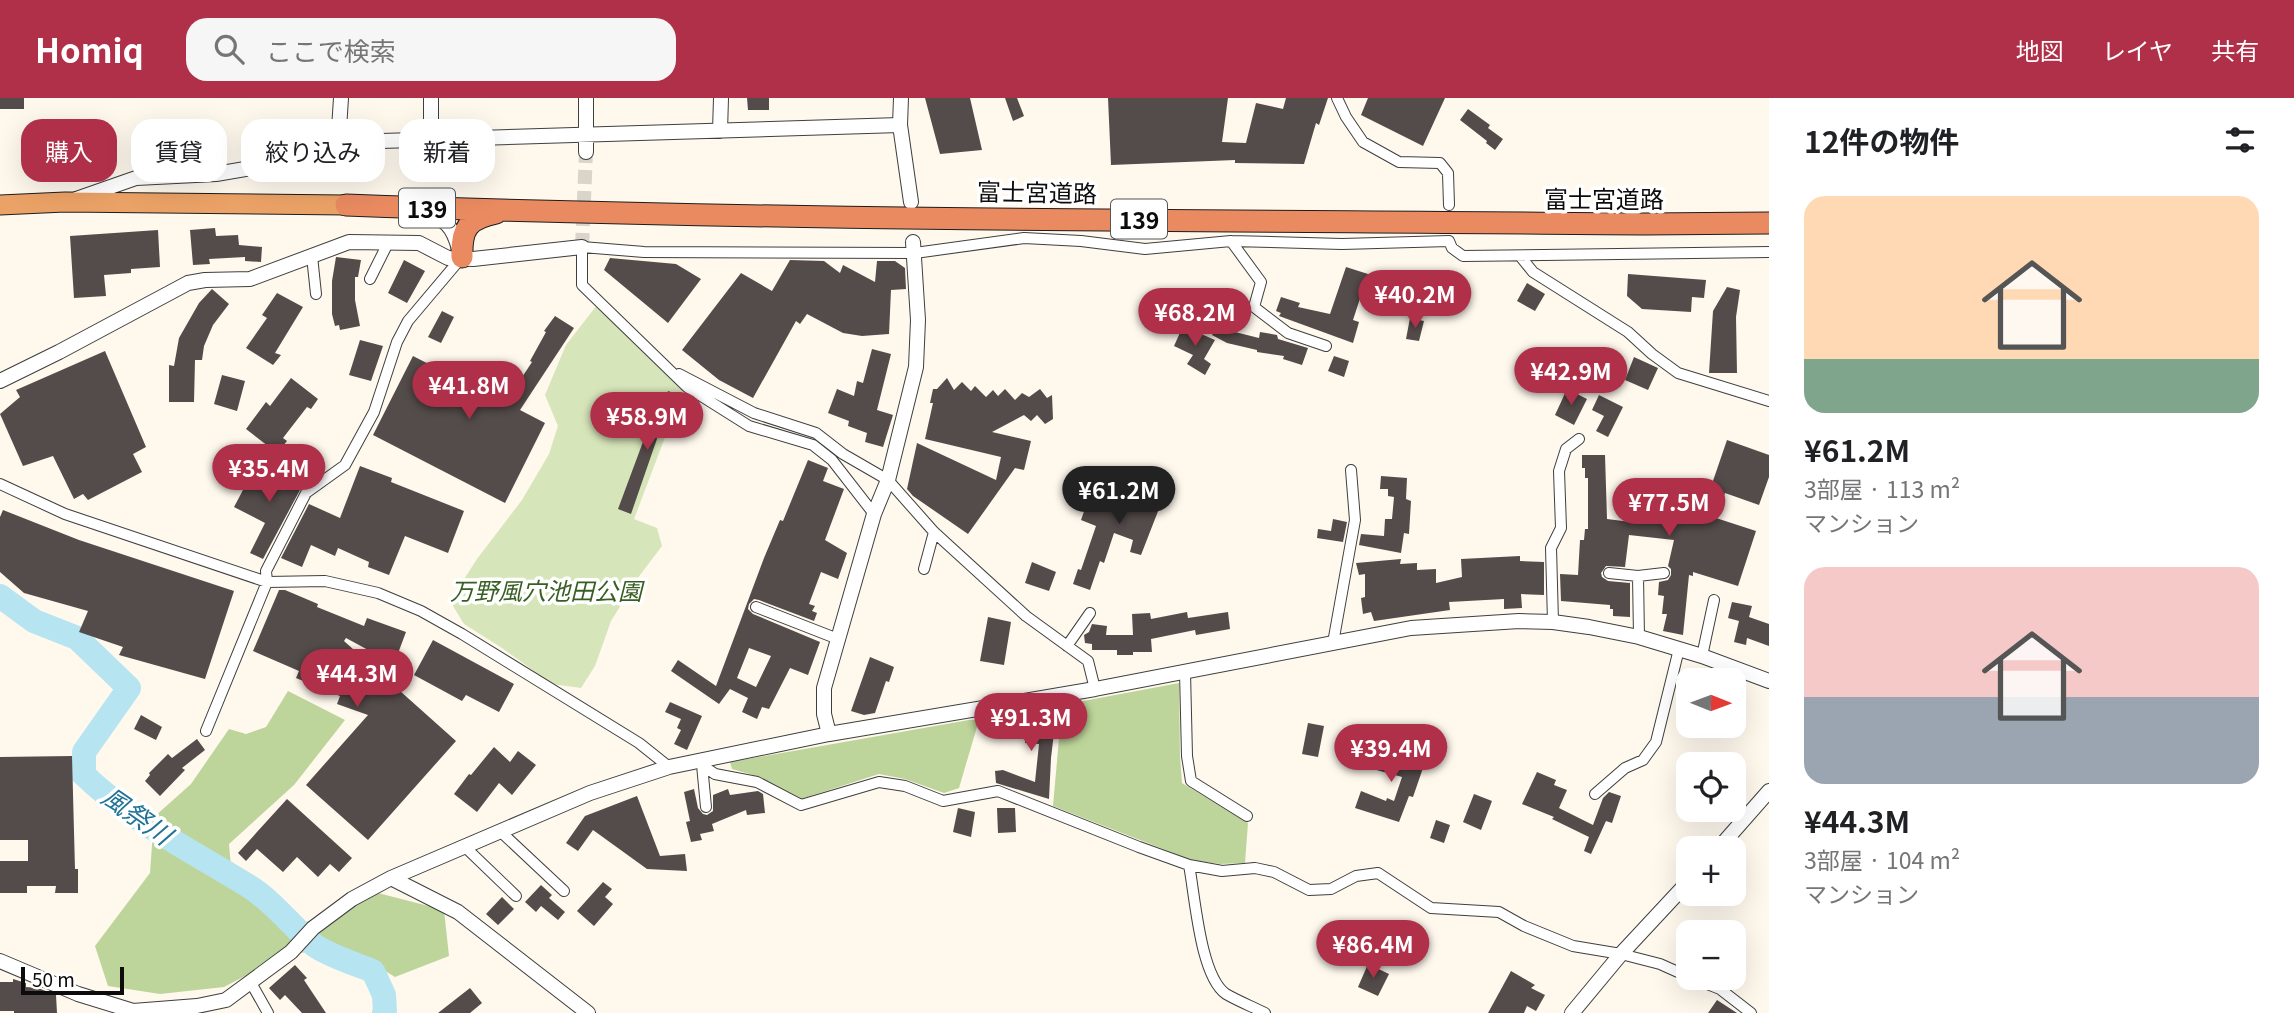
<!DOCTYPE html>
<html lang="ja">
<meta charset="utf-8">
<style>
:root{--surface:#fff;--page:#f6f6f6;--text:#202124;--muted:#757577;--accent:#b13049}
body{margin:0;font-family:Georgia,"Noto Sans JP",serif;background:var(--page);color:var(--text);height:100vh;display:flex;flex-direction:column;font-size:26px;white-space:nowrap}
*{box-sizing:border-box;margin:0}
p{font-size:23px;color:var(--muted)}
.icon{flex:none;width:38px;height:38px;fill:none;stroke:currentColor;stroke-width:2;stroke-linecap:round;stroke-linejoin:round}
.map{position:relative;flex:1;overflow:hidden}
.panel{display:flex;flex-direction:column;background:var(--surface);width:525px}
.panel>*{flex:none}
.hud{position:absolute;left:21px;top:21px;width:665px;height:63px;display:flex;gap:14px}
.needle{width:46px;rotate:91deg}
.controls{position:absolute;left:1676px;top:570px;display:grid;gap:14px}
.controls a{display:grid;place-items:center;width:70px;height:70px;border-radius:14px;background:var(--surface);box-shadow:0 7px 28px #0002;font-size:35px}
.scale{position:absolute;left:21px;bottom:18px;width:103px;box-sizing:border-box;padding-left:7px;border:4px solid #0c0c0c;border-top:0;font-size:19px;line-height:24px;white-space:nowrap;color:#0c0c0c;-webkit-text-stroke:5px #fff;paint-order:stroke}
.price{position:absolute;translate:-50% -60px;padding:0 16px;border-radius:24px;background:var(--accent);color:#fff;font-size:23px;line-height:46px;filter:drop-shadow(0 2px 4px #0008)}
.price::after{content:'';position:absolute;left:50%;top:42px;width:21px;height:16px;margin-left:-10px;background:inherit;clip-path:polygon(0 0,100% 0,50% 100%)}
.price.selected{background:#222;color:#fff}
ul{padding:0;list-style:none}
li{display:grid;align-content:center;gap:14px;height:371px;padding:0 35px}
li span{display:grid;place-items:center;height:217px;border-radius:21px;color:#555}
li>.icon{margin-inline-start:auto}
span .icon{width:126px;height:126px;fill:#fffc;stroke-width:1}
li b{font-size:30px}
h2{display:flex;justify-content:space-between;align-items:center;height:84px;padding:0 35px;font-size:30px}
.chip{padding:0 24px;border-radius:21px;background:var(--surface);box-shadow:0 7px 28px #0002;font-size:24px;line-height:63px}
.chip.selected{background:var(--accent);color:#fff}
header{display:flex;align-items:center;gap:42px;box-sizing:border-box;height:98px;padding:0 35px;background:var(--accent);color:#fff}
header strong{font-size:33px}
nav{display:flex;gap:38px;margin-inline-start:auto;font-size:24px}
.search{width:490px;height:63px;background:var(--page);display:flex;align-items:center;gap:18px;box-sizing:border-box;padding:0 24px;border-radius:21px;color:var(--muted);font-size:26px}
main{display:flex;flex:1;min-height:0}
.map>svg:first-child{display:block}
.green{fill:#d7e5ba}
.forest{fill:#bdd59a}
.lines{fill:none;stroke-linecap:round;stroke-linejoin:round}
.river{stroke:#b6e4f1;stroke-width:24}
.building{fill:#544c4a;fill-rule:evenodd}
.tertiary-tunnel{stroke:#dad5cb;stroke-width:14;stroke-dasharray:14 7;stroke-linecap:butt}
.minor-casing{stroke:#3f3f3f;stroke-width:12}
.tertiary-casing{stroke:#3f3f3f;stroke-width:16}
.trunk-casing{stroke:#1d1d1d;stroke-width:21}
.motorway-casing{stroke:#1d1d1d;stroke-width:23}
.minor{stroke:#fff;stroke-width:10}
.tertiary{stroke:#fff;stroke-width:14}
.trunk{stroke:#eba266;stroke-width:19}
.motorway{stroke:#e98a60;stroke-width:21}
.labels{text-anchor:middle;dominant-baseline:central;stroke-width:7;stroke-linejoin:round;paint-order:stroke}
.shield{fill:#fff;stroke:#555;stroke-width:2}
.shield-label{font-size:23px;font-weight:bold;fill:#0c0c0c}
.street-label{font-size:24px;fill:#0c0c0c;stroke:#fff}
.park-label{font-size:24px;font-style:italic;fill:#385f22;stroke:#fff}
.water-label{font-size:26px;font-style:italic;fill:#207394;stroke:#fff}
</style>
<header>
<strong>Homiq</strong>
<div class="search"><svg class="icon" aria-label="search" viewBox="0 0 24 24"><circle cx="10" cy="10" r="6"/><path d="M15 15l6 6"/></svg>ここで検索</div>
<nav><a>地図</a><a>レイヤ</a><a>共有</a></nav>
</header>
<main>
<div class="map">
<svg width="1769" height="915" viewBox="0 0 1769 915">
<rect width="100%" height="100%" fill="#fef8ed"/>
<path class="green" d="M597,207L683,292L634,421L657,430L662,448L637,481L611,523L595,568L581,590L552,586L502,550L464,526L450,503L477,461L522,402L549,356L558,328L545,297L566,247Z"/>
<path class="forest" d="M1179,585L1180,658L1182,685L1248,725L1245,765L1220,766L1191,762L1053,708L1062,607Z
M288,593L345,622L294,687L229,746L232,780L292,826L325,821L378,795L444,812L449,858L395,879L359,857L291,854L224,889L160,896L108,888L95,848L150,775L154,719L191,686L229,631L246,636L266,629Z
M969,622H979L959,690L944,695L905,681L879,676L801,701L760,679L732,671L730,664Z"/>
<g class="lines">
<path class="river" d="M0,498L34,523L77,540L129,590L84,654V673L82,675C131,723 192,753 250,789C274,804 292,829 314,847C329,858 356,866 373,873L384,897L385,914L384,915"/>
</g>
<path class="building" d="M0,0H24V11H0Z
M747,0H769V12H748Z
M925,0H970L982,52L940,56Z
M1005,0H1017L1024,18L1013,23Z
M1108,0H1228L1222,44L1246,45L1256,5L1283,11L1286,0H1328L1319,27L1316,25L1304,66L1235,65V62L1111,67Z
M1368,0H1445L1423,48L1361,17Z
M1468,11L1490,27L1488,30L1503,41L1495,52L1486,45L1487,43L1460,22Z
M215,130L216,138L238,137L239,147L262,149L261,164L245,163V159L209,161L210,166L193,167L190,132Z
M158,132L160,169L131,171V175L104,177L106,198L74,200L70,138Z
M336,159L361,162L358,179H355V202L360,228L340,232L339,227L335,228L332,216V183Z
M610,160L676,166L701,181L668,225L604,172Z
M404,162L425,173L407,205L388,195Z
M790,162L824,163L840,175L843,167L875,184L877,163H895L905,170L906,191L891,192L889,236L862,238L843,235L807,216L800,226L796,223L753,300L719,282L682,252L741,175L772,193Z
M1346,169L1368,176L1353,222L1359,224L1353,245L1279,218L1281,215L1276,213L1281,199L1300,205L1298,209L1330,216Z
M1628,176L1706,182L1704,200L1692,199L1691,214L1642,211L1627,198Z
M1527,185L1545,196L1535,213L1517,203Z
M1727,189L1740,192L1736,219L1737,275H1709L1713,213Z
M212,191L229,206L213,227L204,248L202,262H195L194,304H169V267L174,268L179,240L199,205Z
M277,195L303,209L275,255L281,257L273,267L246,250L267,220L262,217Z
M442,213L454,219L441,245L428,239Z
M1225,214L1241,223L1235,234L1259,240L1260,234L1277,237L1278,241L1308,250L1302,267L1283,261L1284,258L1257,254V252L1227,245L1212,237Z
M555,218L574,230L520,312L545,325L505,405L373,337L413,258L505,305L532,264L530,263L546,234L544,233Z
M1410,220L1424,223L1419,243L1406,241Z
M1183,228L1215,242L1204,261L1211,266L1205,277L1187,266L1193,257L1174,248Z
M360,242L383,248L371,283L349,277Z
M872,251L891,256L877,312L893,317L883,349L865,344L867,335L848,328L849,323L828,315L837,291L854,298L857,283L863,285Z
M105,253L146,349L133,356L142,374L88,402L83,396L74,401L53,358L23,368L0,316L20,299L16,292Z
M1334,258L1349,263L1344,279L1328,273Z
M1634,259L1658,270L1648,292L1625,282Z
M222,277L245,283L237,313L214,306Z
M291,280L318,301L311,311L307,309L283,340L287,343L277,355L246,331L266,304L270,308Z
M947,280L954,292L962,284L971,293L975,288L986,299L993,292L998,298L1005,291L1015,302L1022,295L1029,299L1040,291L1047,300L1052,297L1053,321L1045,326L1037,317L1031,323L1024,317L992,334L1031,343L1024,372L1015,370L968,436L913,398L907,391L917,345L996,382L1001,359L925,341L933,305H930L933,291H937Z
M1567,291L1587,301L1574,327L1555,317Z
M668,293L679,297L664,336L659,335L631,416L618,411L653,317L658,319Z
M1599,297L1623,309L1608,339L1596,333L1604,318L1592,312Z
M1727,342L1769,357V379L1759,407L1725,395L1716,420L1756,433L1738,488L1693,474V478L1689,477L1683,537L1663,533L1667,516H1662L1664,498L1658,497L1659,484L1668,482L1671,477V471L1668,468L1674,442L1629,437L1625,469L1606,468L1601,475L1602,479L1608,483L1630,485V519L1613,518V511H1610V507L1561,503L1560,476L1578,477L1580,442H1584L1585,431H1588V380H1585V370H1582V357H1605L1607,421L1647,426L1648,412L1671,406L1702,415Z
M808,362L828,370L823,383L844,391L825,442L847,455L838,481L821,474L809,506L815,508L812,513L817,515L814,523L759,502L754,501L749,506L748,511L753,516L820,544L808,577L790,570L769,611L762,609L757,621L742,614L748,600L730,591L719,606L671,573L678,562L716,588L764,460L780,422L783,423ZM749,550L771,558L756,589L737,580Z
M360,368L392,380L391,384L464,413L448,455L405,438L389,477L368,469L369,464L338,450L335,458L311,447L302,469L281,460L309,406L340,420Z
M296,371L308,377L263,461L250,455L265,425L234,409L243,392L238,390L245,377L251,381L254,374L284,387L289,372L295,374Z
M1381,378L1407,380L1406,401L1411,403L1409,436L1404,435L1401,455L1359,447L1361,436L1384,438L1385,421H1392L1394,399L1388,398V391H1380Z
M1120,383L1147,395L1150,387L1161,391L1158,400L1162,403L1141,457L1130,454L1133,442L1114,435L1104,465L1100,463L1090,492L1073,486L1078,471L1081,472L1096,428L1081,422L1087,405L1105,412L1107,408L1110,410Z
M3,412L79,442L234,493L205,581L119,557L123,549L79,534L88,513L24,495L0,474V419Z
M1333,421L1347,424L1343,444L1317,440L1318,431L1331,433Z
M1520,458V463L1544,464V497L1521,496L1522,510L1504,511V501L1449,504L1450,512L1374,523L1371,514L1363,516L1361,500L1365,499V476L1359,477L1356,465L1401,461L1400,466L1417,465V472L1436,471V485L1462,479L1461,461Z
M1032,464L1056,474L1049,493L1025,485Z
M279,492H285L318,506L317,509L364,528L367,520L406,534L394,566L346,540L344,543L456,643L368,742L306,687L368,617L337,606L340,598L296,580L299,573L253,553Z
M1732,504L1752,508L1749,519L1769,526V548L1747,540L1746,547L1734,544L1739,523L1728,520Z
M1187,514L1188,520L1228,514L1230,531L1196,537L1195,532L1151,541L1152,554H1133V557H1117V552H1092V546L1085,545L1084,537L1089,534L1092,526L1107,528L1106,537H1133L1132,516L1150,515L1151,521Z
M988,519L1011,524L1004,567L980,563Z
M433,542L514,586L499,614L466,597L462,603L414,577Z
M870,559L894,569L889,584L886,583L875,615L864,617L851,613Z
M670,604L702,618L687,652L674,646L681,632L677,630L681,621L665,614Z
M141,617L162,629L156,642L134,631Z
M1033,617L1056,618L1051,660L1049,701L996,685L995,673L1003,672L1035,684L1039,646L1025,645L1026,629L993,637V625Z
M1308,625L1324,628L1318,659L1302,656Z
M197,641L205,652L182,670L185,672L160,698L145,683L150,677L149,675L168,656L172,660Z
M494,649L510,664L518,653L536,667L512,697L499,685L477,714L454,696L469,676L471,677Z
M1377,651L1424,667L1413,699L1409,698L1399,724L1355,710L1361,693L1386,703L1387,700L1394,703L1402,679L1362,668L1366,652L1376,655Z
M72,658L75,771H78V795H55L56,788H27V795H0V763H28V742H0V659Z
M1537,674L1556,682L1554,687L1567,692L1559,710L1593,727L1603,700L1609,694L1621,698L1612,725L1606,723L1591,756L1584,753L1589,739L1552,721L1554,719L1522,706Z
M694,691L698,710L703,716L707,717L713,713V697L728,691L730,697L758,693L763,696L765,715L747,717L746,712L712,726L714,733L700,736L702,742L691,744L686,724L690,723L684,694Z
M1474,696L1492,703L1481,732L1463,724Z
M637,698L660,758L685,756L687,773L647,771L593,732L578,753L566,745L585,718Z
M287,701L352,760L339,774L330,766L318,779L297,759L283,774L257,751L246,763L238,755Z
M958,710L975,714L971,739L953,734Z
M997,710H1015L1016,734L998,735Z
M1436,722L1450,727L1444,745L1430,740Z
M603,784L612,791L605,799L613,806L594,828L577,813Z
M541,787L552,797L549,800L565,814L558,822L541,808L536,814L525,804Z
M502,799L514,811L498,827L486,816Z
M1368,866L1389,876L1378,898L1358,889Z
M295,867L307,880L304,882L326,915H302L285,897L280,902L269,890Z
M1511,873L1535,887L1531,890L1545,897L1536,913L1527,908L1524,915H1488Z
M13,881L26,885V889L38,890L56,897L57,915H14V913H0V884H13Z
M470,890L482,905L470,915H438Z
M1717,902L1737,915H1708Z"/>
<g class="lines">
<path class="tertiary-tunnel" d="M582,149L586,54"/>
<defs>
<path id="minor" d="M1337,0L1346,19L1363,44L1399,64L1440,65L1448,75L1449,107
M1231,143L1261,184L1254,209L1288,235L1326,248
M312,158L316,196
M1520,158L1533,174L1628,234L1652,256L1678,275L1769,303
M370,181L388,145
M679,276L754,315L816,335L843,356L888,382L934,434L1026,518L1088,563L1095,591
M0,386L65,416L267,484L325,483L378,495L421,513L462,536L639,645L669,669
M874,416L832,362L813,347L749,328L687,289L582,187V149L644,154L915,155L1024,140L1081,143L1145,151L1231,143L1342,146L1449,143L1452,150L1463,158L1769,154
M924,471L934,434
M1609,475L1638,478L1639,539
M1638,478L1664,475
M756,509L838,541
M1553,524L1551,450L1561,430L1559,373L1566,351L1579,341
M1333,545L1355,422L1351,372
M1067,548L1090,515
M1702,558L1714,502
M1185,574L1187,658L1191,683L1247,718
M206,633L267,484L266,473L306,395L345,367L374,314L397,244L408,223L462,159
M696,663L715,676L757,684L801,707L879,684L905,688L943,703L998,693L1139,749L1189,767C1195,798 1200,878 1226,896C1238,903 1253,909 1265,915
M702,667L706,709
M1595,696L1625,670L1643,662L1656,644L1679,551
M500,733L564,793
M464,748L516,798
M1189,767L1222,773L1255,770L1274,774L1309,792L1331,791L1356,778L1378,775L1431,810L1499,814L1524,828L1573,848L1621,856L1660,866L1689,879
M1692,880L1720,891L1751,915
M250,883L268,915"/>
<path id="tertiary" d="M341,0L339,31L349,44L900,27
M586,0V54
M901,0L900,27L911,104
M720,33L721,0
M431,42V0
M76,101L136,80L216,76L251,70L301,46L323,39L343,37
M421,117C446,119 453,129 459,151
M0,283L59,254L188,185L205,182L250,181L349,144L419,145L448,160L473,161L582,149
M829,636L824,616V590L874,416L888,382L916,269L918,222L913,144
M1718,751L1769,693
M391,780L458,814L588,915
M0,863L78,896L133,913L197,908L226,902L291,854L313,830L352,801L391,780L590,695L669,669L829,636L1095,591L1411,530L1519,523L1553,524L1589,529L1639,539L1702,558L1769,583
M1572,915L1621,856L1689,783"/>
<path id="trunk" d="M0,107L65,104L346,107"/>
<path id="motorway" d="M346,107C779,123 1212,122 1644,126L1769,125
M462,159C461,130 468,121 496,115"/>
</defs>
<use href="#minor" class="minor-casing"/>
<use href="#tertiary" class="tertiary-casing"/>
<use href="#trunk" class="trunk-casing"/>
<use href="#motorway" class="motorway-casing"/>
<use href="#minor" class="minor"/>
<use href="#tertiary" class="tertiary"/>
<use href="#trunk" class="trunk"/>
<use href="#motorway" class="motorway"/>
</g>
<g class="labels">
<g class="shield">
<rect x="399" y="90.5" width="56" height="39" rx="5"/>
<rect x="1111" y="101.5" width="56" height="39" rx="5"/>
</g>
<g class="shield-label">
<text x="427" y="110">139</text>
<text x="1139" y="121">139</text>
</g>
<g class="street-label">
<text transform="translate(1037 93) rotate(1)">富士宮道路</text>
<text x="1604" y="99">富士宮道路</text>
</g>
<g class="park-label">
<text x="546" y="491">万野風穴池田公園</text>
</g>
<g class="water-label">
<text transform="translate(138 716) rotate(35)">風祭川</text>
</g>
</g>
</svg>
<div class="controls">
<a><svg class="needle" viewBox="-14 -14 28 28"><path d="M0-13l5 13h-10z" fill="#e53935"/><path d="M0 13l5-13h-10z" fill="#757577"/></svg></a>
<a><svg class="icon" aria-label="locate" viewBox="0 0 24 24"><circle cx="12" cy="12" r="6"/><path d="M12 2v4M12 18v4M2 12h4M18 12h4"/></svg></a>
<a>+</a>
<a>−</a>
</div>
<div class="scale">50 m</div>
<b class="price" style="left:1415px;top:232px">¥40.2M</b>
<b class="price" style="left:1195px;top:250px">¥68.2M</b>
<b class="price" style="left:1571px;top:309px">¥42.9M</b>
<b class="price" style="left:469px;top:323px">¥41.8M</b>
<b class="price" style="left:647px;top:354px">¥58.9M</b>
<b class="price" style="left:269px;top:406px">¥35.4M</b>
<b class="price selected" style="left:1119px;top:428px">¥61.2M</b>
<b class="price" style="left:1669px;top:440px">¥77.5M</b>
<b class="price" style="left:357px;top:611px">¥44.3M</b>
<b class="price" style="left:1031px;top:655px">¥91.3M</b>
<b class="price" style="left:1391px;top:686px">¥39.4M</b>
<b class="price" style="left:1373px;top:882px">¥86.4M</b>
<div class="hud">
<a class="chip selected">購入</a>
<a class="chip">賃貸</a>
<a class="chip">絞り込み</a>
<a class="chip">新着</a>
</div>
</div>
<section class="panel">
<h2>12件の物件<svg class="icon" aria-label="filters" viewBox="0 0 24 24"><path d="M4 7h16M4 17h16"/><circle cx="9" cy="7" r="2"/><circle cx="15" cy="17" r="2"/></svg></h2>
<ul>
<li><span style="background:linear-gradient(#ffd9b3 75%,#7fa58c 0)"><svg class="icon" aria-label="home" viewBox="0 0 24 24"><path d="M3 11l9-7 9 7M6 9v11h12V9"/></svg></span><div><b>¥61.2M</b><p>3部屋 · 113 m²</p><p>マンション</p></div></li>
<li><span style="background:linear-gradient(#f6c9c9 60%,#9aa5b1 0)"><svg class="icon" aria-label="home" viewBox="0 0 24 24"><path d="M3 11l9-7 9 7M6 9v11h12V9"/></svg></span><div><b>¥44.3M</b><p>3部屋 · 104 m²</p><p>マンション</p></div></li>
</ul>
</section>
</main>
